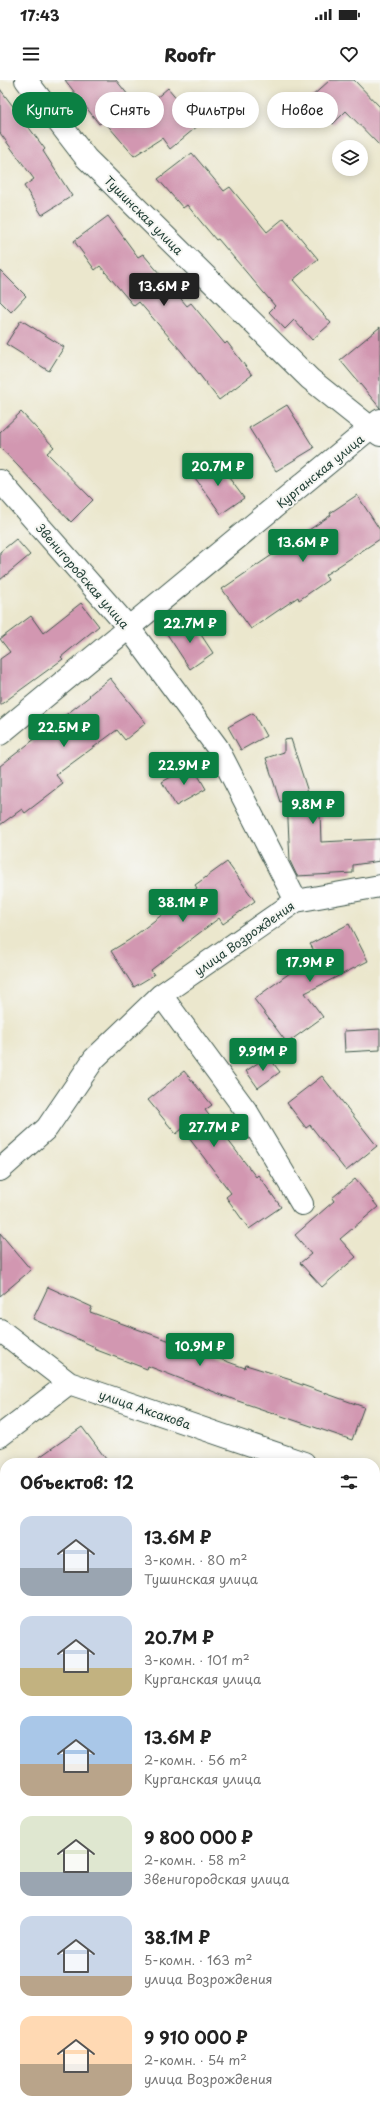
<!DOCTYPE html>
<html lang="ru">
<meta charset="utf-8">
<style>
:root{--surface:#fff;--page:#f6f6f6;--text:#222;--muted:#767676;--accent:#0b8043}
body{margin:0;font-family:"Playpen Sans",sans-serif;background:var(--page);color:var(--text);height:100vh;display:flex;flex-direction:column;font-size:15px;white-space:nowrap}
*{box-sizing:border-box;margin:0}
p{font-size:13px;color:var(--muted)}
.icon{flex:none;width:22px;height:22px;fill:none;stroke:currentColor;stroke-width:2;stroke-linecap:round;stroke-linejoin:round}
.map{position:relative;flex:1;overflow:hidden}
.sheet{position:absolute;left:0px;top:1378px;width:380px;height:656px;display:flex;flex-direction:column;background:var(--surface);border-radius:16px 16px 0 0;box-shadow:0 2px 10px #0003}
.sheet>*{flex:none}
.guide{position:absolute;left:12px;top:12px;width:356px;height:36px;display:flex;gap:8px}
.controls{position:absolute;left:332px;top:60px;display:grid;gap:8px}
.controls a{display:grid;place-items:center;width:36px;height:36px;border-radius:50%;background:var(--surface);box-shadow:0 2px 10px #0003;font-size:20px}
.price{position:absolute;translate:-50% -34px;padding:0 9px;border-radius:4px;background:var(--accent);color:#fff;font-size:13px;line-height:26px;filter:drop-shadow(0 1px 2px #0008)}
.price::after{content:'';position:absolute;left:50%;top:24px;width:12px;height:9px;margin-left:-6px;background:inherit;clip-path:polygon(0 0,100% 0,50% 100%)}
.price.active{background:#222;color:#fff}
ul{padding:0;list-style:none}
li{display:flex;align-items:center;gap:12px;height:100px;padding:0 20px}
li span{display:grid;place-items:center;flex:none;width:112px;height:80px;border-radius:12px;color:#555}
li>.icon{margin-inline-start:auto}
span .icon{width:48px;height:48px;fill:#fffc;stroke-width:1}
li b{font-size:17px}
h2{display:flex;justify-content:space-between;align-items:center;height:48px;padding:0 20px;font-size:17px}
.pill{padding:0 14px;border-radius:18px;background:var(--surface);box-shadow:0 2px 10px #0003;font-size:14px;line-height:36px}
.pill.active{background:var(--accent);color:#fff}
.status{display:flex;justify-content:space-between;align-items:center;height:28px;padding:0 20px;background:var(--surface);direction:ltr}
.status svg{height:11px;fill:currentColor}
header{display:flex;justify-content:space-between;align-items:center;height:52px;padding:0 20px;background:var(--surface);font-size:18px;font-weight:800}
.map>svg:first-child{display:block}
.building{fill:#d297b1}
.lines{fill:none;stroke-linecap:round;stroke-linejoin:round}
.minor-casing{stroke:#3e564b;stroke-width:24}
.minor{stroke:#fff;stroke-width:22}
.labels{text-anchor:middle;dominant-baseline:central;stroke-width:4;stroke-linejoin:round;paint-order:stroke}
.street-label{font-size:12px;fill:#1f3d34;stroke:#f6f6f2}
</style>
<div class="status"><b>17:43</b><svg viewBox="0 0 49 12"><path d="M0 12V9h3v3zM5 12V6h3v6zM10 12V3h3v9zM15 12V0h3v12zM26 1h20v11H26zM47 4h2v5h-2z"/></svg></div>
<header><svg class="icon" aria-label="menu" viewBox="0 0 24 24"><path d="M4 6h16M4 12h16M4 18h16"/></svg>Roofr<svg class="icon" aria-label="heart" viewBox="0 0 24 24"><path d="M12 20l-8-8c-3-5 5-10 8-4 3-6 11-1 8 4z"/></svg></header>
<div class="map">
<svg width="380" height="2034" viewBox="0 0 380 2034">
<rect width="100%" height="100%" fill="#f6f6f2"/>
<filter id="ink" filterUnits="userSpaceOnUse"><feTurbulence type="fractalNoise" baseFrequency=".025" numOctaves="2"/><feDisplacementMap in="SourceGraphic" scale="8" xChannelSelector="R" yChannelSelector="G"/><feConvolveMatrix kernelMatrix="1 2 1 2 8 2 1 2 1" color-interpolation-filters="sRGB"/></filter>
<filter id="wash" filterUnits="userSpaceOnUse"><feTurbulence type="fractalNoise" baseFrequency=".012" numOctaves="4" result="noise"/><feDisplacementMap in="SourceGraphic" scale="16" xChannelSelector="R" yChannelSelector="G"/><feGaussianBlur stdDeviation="0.9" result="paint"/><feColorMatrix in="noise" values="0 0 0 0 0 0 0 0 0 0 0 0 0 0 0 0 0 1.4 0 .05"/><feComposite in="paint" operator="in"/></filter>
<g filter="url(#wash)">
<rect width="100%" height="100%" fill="#ebe7cd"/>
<g id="blocks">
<path class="building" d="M65,0H116L141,31L168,8L199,45L170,69L162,58L134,76L104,41L99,44Z
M330,0H354L380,27V66L346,31L333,44L309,19Z
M0,9L45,69L43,71L72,116L42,135L24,106L34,99L0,53Z
M192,73L224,111L230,107L267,152L284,138L318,179L293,200L331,243L312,260L294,240L285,249L269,232L275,226L218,159L216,160L187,125L183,128L158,99Z
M108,136L138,177L143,174L187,226L191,223L225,264L227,262L252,295L219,320L182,272L139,222L134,226L100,186L95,190L74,161Z
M0,190L26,216L11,232L0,221Z
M21,240L64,267L49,291L6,264Z
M380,247V328L340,280Z
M287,325L314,368L276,391L249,348Z
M21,332L54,367L47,373L93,420L71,442L0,367V352Z
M215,379L244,418L221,434L193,395Z
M357,415L380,450V459L325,495L328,500L299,520L298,517L251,549L222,509L331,435L330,433Z
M16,459L30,475L0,500V472Z
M81,523L99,546L61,577L63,579L0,625V579L10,572L0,559L31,536L43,553Z
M190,538L213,573L190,589L167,554Z
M110,598L146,643L125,660L117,650L56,695L63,704L25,733L22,729L0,745V686L90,616L89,615Z
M253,633L266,656L241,670L228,647Z
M291,659L315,734L320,733L321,762L380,759V781L353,785V793L297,796L290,781L287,720L280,722L266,678L284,672V660Z
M192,685L206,709L176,726L162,702Z
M227,782L255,821L223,844L219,838L151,890L154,895L134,907L111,871L129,860L197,808L195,805Z
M349,844L368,881L305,913L323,937L287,963L254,919L316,874L310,864Z
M380,949V970L345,972L344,951Z
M268,976L280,992L258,1008L246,991Z
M184,991L212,1025L205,1030L256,1097L258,1095L281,1127L249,1149L226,1117L231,1113L182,1049L176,1054L148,1020Z
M322,996L377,1066L346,1091L310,1045L306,1048L287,1023Z
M355,1099L378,1127L340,1159L356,1177L322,1207L300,1183L311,1174L295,1155L334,1121L332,1118Z
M0,1153L31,1190L0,1216Z
M48,1207L92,1227L90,1232L245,1288L246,1285L291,1299V1301L364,1327L352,1360L235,1320L148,1286L147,1289L94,1269L95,1267L33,1239Z
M82,1347L109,1383H31Z"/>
</g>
</g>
<g filter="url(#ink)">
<use href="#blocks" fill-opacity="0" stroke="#3e564b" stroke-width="1"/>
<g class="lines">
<defs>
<path id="minor" d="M26,0L86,78L310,299L380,355
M0,401L129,548L217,667L296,821
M0,654L380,340
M161,915L247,1032L302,1124
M0,1090L47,1048L94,979L161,915L296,821L380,806
M0,1250L69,1303L304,1383
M0,1356L69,1303
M375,1407L380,1409
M375,1702L380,1691
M0,1807H5
M333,2029V2034"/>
</defs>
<use href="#minor" class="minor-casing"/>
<use href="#minor" class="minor"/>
</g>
</g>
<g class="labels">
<g class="street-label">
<text transform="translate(144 135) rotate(45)">Тушинская улица</text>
<text transform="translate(320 391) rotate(-39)">Курганская улица</text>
<text transform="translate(83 496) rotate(49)">Звенигородская улица</text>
<text transform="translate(244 858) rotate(-35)">улица Возрождения</text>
<text transform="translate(145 1329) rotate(19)">улица Аксакова</text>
</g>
</g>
</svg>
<div class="controls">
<a><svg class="icon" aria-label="layers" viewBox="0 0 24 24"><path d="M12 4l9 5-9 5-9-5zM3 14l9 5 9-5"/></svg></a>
</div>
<b class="price active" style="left:164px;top:227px">13.6M ₽</b>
<b class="price" style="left:218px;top:407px">20.7M ₽</b>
<b class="price" style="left:303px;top:483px">13.6M ₽</b>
<b class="price" style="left:190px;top:564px">22.7M ₽</b>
<b class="price" style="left:64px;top:668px">22.5M ₽</b>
<b class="price" style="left:184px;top:706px">22.9M ₽</b>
<b class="price" style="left:313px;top:745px">9.8M ₽</b>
<b class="price" style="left:183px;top:843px">38.1M ₽</b>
<b class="price" style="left:310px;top:903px">17.9M ₽</b>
<b class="price" style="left:263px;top:992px">9.91M ₽</b>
<b class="price" style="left:214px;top:1068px">27.7M ₽</b>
<b class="price" style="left:200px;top:1287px">10.9M ₽</b>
<div class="guide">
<a class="pill active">Купить</a>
<a class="pill">Снять</a>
<a class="pill">Фильтры</a>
<a class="pill">Новое</a>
</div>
<section class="sheet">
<h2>Объектов: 12<svg class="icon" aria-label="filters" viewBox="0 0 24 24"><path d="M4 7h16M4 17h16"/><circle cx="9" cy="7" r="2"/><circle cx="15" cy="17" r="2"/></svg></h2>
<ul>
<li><span style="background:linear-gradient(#c9d6e8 65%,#9aa5b1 0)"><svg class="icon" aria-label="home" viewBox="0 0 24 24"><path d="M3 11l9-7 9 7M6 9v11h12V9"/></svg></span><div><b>13.6M ₽</b><p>3-комн. · 80 m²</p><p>Тушинская улица</p></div></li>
<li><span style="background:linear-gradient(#c9d6e8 65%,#c2b280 0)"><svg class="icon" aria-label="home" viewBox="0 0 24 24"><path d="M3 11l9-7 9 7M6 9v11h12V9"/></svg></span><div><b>20.7M ₽</b><p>3-комн. · 101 m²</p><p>Курганская улица</p></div></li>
<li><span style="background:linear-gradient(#a9c7e8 60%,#b9a48a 0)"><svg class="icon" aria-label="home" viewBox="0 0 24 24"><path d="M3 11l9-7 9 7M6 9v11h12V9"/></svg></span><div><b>13.6M ₽</b><p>2-комн. · 56 m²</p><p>Курганская улица</p></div></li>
<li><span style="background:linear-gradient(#dfe7d0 70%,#9aa5b1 0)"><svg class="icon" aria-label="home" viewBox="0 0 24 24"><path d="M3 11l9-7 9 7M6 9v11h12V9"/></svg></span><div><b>9 800 000 ₽</b><p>2-комн. · 58 m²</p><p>Звенигородская улица</p></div></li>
<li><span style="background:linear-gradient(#c9d6e8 75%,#b9a48a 0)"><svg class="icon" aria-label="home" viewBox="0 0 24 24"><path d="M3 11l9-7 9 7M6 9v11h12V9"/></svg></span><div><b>38.1M ₽</b><p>5-комн. · 163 m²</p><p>улица Возрождения</p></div></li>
<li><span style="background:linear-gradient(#ffd9b3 60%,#b9a48a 0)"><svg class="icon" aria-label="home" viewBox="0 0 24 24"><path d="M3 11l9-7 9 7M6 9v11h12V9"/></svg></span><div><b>9 910 000 ₽</b><p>2-комн. · 54 m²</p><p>улица Возрождения</p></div></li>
</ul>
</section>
</div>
